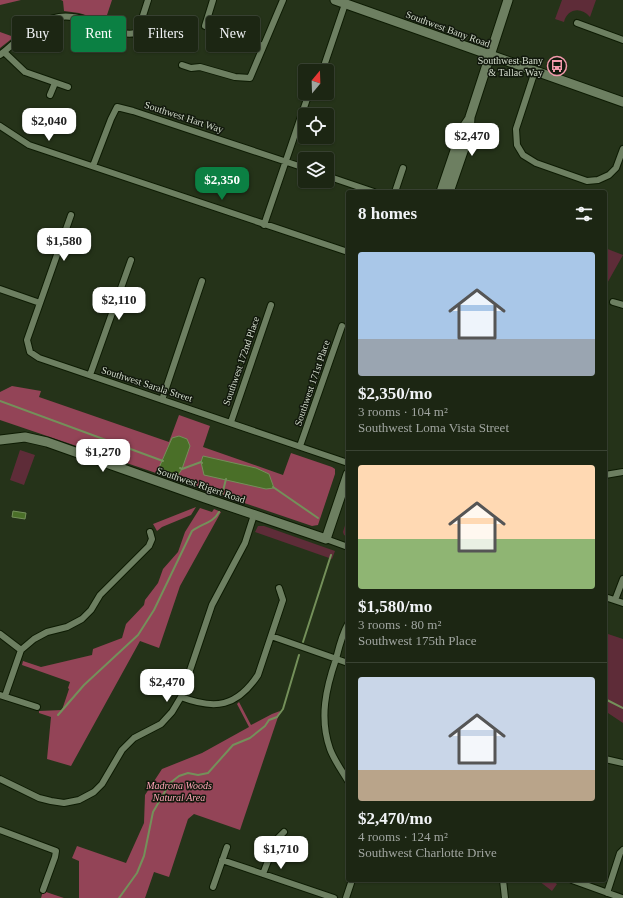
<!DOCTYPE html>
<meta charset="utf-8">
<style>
:root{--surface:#1c2613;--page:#293221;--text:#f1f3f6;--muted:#a0a5a0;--line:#3a4333;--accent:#0b8043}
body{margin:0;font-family:"Times New Roman",serif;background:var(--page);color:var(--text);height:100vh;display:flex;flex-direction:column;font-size:15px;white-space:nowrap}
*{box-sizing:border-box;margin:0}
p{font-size:13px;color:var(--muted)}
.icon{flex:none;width:22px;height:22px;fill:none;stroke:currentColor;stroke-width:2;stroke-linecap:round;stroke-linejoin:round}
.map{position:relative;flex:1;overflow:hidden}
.details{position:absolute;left:346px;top:190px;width:261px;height:692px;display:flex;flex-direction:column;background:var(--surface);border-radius:4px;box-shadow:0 1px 3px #0004,0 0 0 1px var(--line)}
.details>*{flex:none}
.guide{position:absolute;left:12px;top:16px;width:274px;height:36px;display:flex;gap:8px}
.needle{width:26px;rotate:19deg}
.tools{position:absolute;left:298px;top:64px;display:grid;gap:8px}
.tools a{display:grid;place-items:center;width:36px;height:36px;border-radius:4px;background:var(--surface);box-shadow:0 1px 3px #0004,0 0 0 1px var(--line);font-size:20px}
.price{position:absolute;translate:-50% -34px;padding:0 9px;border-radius:8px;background:#fff;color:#222;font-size:13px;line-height:26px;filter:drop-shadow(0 1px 2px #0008)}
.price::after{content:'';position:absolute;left:50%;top:24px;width:12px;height:9px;margin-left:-6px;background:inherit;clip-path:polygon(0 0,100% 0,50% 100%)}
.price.current{background:var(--accent);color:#fff}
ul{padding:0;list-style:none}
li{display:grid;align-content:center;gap:8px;height:212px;padding:0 12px}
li+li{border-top:1px solid var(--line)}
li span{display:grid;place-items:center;height:124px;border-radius:4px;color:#555}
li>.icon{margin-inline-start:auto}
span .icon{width:72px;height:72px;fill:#fffc;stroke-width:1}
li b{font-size:17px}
h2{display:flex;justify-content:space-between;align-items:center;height:48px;padding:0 12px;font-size:17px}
.pill{padding:0 14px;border-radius:4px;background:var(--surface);box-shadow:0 1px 3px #0004,0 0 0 1px var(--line);font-size:14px;line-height:36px}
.pill.current{background:var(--accent);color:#fff}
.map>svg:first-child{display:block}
.green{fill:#5e2c38}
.forest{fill:#934457}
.water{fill:#4a6f28;stroke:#74905a}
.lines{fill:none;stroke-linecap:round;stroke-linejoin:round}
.stream{stroke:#74905a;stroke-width:2}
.street-casing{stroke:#0d1b03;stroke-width:8}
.secondary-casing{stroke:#0d1b03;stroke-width:11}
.street{stroke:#6d7f61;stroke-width:6}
.secondary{stroke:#6d7f61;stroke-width:9}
.labels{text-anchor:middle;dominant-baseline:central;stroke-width:3;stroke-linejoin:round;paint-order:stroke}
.street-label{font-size:10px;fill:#d5dece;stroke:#12190d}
.poi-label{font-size:10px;fill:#d5dece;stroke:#12190d;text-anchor:end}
.park-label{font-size:10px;font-style:italic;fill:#fea3b5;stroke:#12190d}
</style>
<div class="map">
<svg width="623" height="898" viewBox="0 0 623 898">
<rect width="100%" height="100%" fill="#253319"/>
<path class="green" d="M562,0H596L590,17C581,6 567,9 564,22L555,19Z
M605,248L623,255L605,287Z
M20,450L35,455L24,485L10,480Z
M348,515V537L344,535L343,532Z
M258,526H264L335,551L332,559L255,532Z
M605,633L623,639V723L605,711Z
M540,880H551L557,884L552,891L539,881Z"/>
<path class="forest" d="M0,0H21L0,5Z
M61,0H112L105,21L79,13L64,11L63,1Z
M0,32L14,37L0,48Z
M12,386L41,391L39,397L169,442L179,415L210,426L203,447L283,475L291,453L332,467L335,469V474L318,525L312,526L0,420V392Z
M196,507L191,515L162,527L157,531L153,524Z
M200,508L212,512L214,509L221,512L180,586L159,648L140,641L71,766L47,759L51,717L39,713V711L62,710L69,689L68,688L70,682L22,665L23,661L41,667L92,655L93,649L122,638L126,624L144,605L145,600L158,583L163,569L178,552L185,532Z
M239,702L251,725L272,714L280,711L240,830L194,814L188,819L169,877L154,872L145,898H79V861L72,858L77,846L126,863L144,823L145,795L162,769L202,753L249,727L237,704Z
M43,891L64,898H41Z"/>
<path class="water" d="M179,436L187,439L190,446L182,469L176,478C169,479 162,476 158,470L172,438Z
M203,456L256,468L269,474L274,488L266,489L204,475L201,462Z
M13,511L26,513L25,519L12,517Z"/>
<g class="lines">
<path class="stream" d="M0,401L163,461
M180,468L182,469L201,462L202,463
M273,487L318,518
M222,495L226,479
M346,527L348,528
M303,642L331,555
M605,699L623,708
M58,715L84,685L138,635L154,610L192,531C203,523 213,523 219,512
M119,898L137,873L144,856L153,812L170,783L179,776L188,773L198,775L208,773L233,745L250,738L265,726L269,720L277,717L283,709L299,655"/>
<defs>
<path id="street" d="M213,0L205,26L263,46
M577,23L623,40
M135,33L139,28L148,0
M4,52L25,72L68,87
M0,55C21,38 43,12 73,17C83,18 93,22 103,25C113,29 124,36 135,33L136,36
M182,65L191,68L200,67L235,77L250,78L283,0
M320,71L324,66L345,4
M535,71L516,129L517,145L523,155L536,163L587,181L598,180L609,175L616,168L623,149
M50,95L55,83
M0,126L29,145L348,252
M93,166L111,119L117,107L133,111L305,168
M327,176L374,192
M395,192L403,168
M71,215L27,340L30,352L39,358L348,463
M264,225L309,93
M0,289L40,303
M613,302L623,305
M90,375L131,260
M162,400L202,281
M231,422L271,305
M300,446L342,326
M605,475L623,472
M326,539L348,547
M605,597L623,603
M615,600L623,579
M348,624C342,634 339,647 336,659C326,688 319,718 330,749C334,760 342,771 348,781
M0,634L21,650
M271,636L348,663
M0,695L37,707
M5,696L21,650L34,639L47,632L67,627L82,619L91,610L100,595L149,546L152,539L150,532
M181,697C215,710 237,707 258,675L283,600L279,588
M605,759L623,763
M0,779L39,798L51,801L64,803L79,800L94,792L102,784L122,750L134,738L161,724L172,712L181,697L212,605L245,543L254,515
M0,830L56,851L55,857L43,890
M222,860L334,898
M263,874L276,840L284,832
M503,880L505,898
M572,880L622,898
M213,887L227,847
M607,893L620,853L623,850
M346,898L352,880"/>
<path id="secondary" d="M335,0L623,102
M441,192L462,130L470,118
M449,192L469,134L470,117L508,0
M0,440L25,437L47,442L205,498L326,539L348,474"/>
</defs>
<use href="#street" class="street-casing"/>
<use href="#secondary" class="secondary-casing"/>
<use href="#street" class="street"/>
<use href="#secondary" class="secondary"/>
</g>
<defs>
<symbol id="bus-ring" viewBox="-11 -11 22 22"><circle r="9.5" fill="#12190d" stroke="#f39aac" stroke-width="1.5"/><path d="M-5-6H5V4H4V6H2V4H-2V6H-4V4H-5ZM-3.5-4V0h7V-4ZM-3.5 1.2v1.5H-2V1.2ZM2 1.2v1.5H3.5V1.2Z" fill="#f39aac"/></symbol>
</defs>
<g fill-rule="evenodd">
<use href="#bus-ring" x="546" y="55" width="22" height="22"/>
</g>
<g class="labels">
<g class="street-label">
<text transform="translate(448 29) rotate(20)">Southwest Bany Road</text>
<text transform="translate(184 117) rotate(18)">Southwest Hart Way</text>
<text transform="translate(241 361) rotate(-71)">Southwest 172nd Place</text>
<text transform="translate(312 383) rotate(-71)">Southwest 171st Place</text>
<text transform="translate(147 384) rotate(18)">Southwest Sarala Street</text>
<text transform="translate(201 485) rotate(19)">Southwest Rigert Road</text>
</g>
<g class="poi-label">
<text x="543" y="60">Southwest Bany<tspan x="543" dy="12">&amp; Tallac Way</tspan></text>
</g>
<g class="park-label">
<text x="179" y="785">Madrona Woods<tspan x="179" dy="12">Natural Area</tspan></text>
</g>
</g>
</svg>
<div class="tools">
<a><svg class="needle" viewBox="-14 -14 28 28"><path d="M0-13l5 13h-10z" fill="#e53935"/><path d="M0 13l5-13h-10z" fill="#a0a5a0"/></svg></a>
<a><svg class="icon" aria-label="locate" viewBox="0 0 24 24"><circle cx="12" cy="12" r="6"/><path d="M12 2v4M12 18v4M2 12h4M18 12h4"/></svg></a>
<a><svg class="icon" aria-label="layers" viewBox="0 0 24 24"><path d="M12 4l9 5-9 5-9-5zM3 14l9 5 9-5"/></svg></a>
</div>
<b class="price" style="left:49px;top:142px">$2,040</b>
<b class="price" style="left:472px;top:157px">$2,470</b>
<b class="price current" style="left:222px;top:201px">$2,350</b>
<b class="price" style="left:64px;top:262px">$1,580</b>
<b class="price" style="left:119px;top:321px">$2,110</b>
<b class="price" style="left:103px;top:473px">$1,270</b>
<b class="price" style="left:167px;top:703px">$2,470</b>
<b class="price" style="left:281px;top:870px">$1,710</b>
<div class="guide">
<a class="pill">Buy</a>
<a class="pill current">Rent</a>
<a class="pill">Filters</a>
<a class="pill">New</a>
</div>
<section class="details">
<h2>8 homes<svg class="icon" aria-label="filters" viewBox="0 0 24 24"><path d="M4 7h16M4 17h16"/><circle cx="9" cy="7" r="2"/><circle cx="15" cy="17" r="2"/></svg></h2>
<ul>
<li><span style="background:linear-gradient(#a9c7e8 70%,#9aa5b1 0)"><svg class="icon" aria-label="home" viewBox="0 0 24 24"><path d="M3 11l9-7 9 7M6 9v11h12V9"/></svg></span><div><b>$2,350/mo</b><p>3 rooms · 104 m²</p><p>Southwest Loma Vista Street</p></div></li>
<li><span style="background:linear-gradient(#ffd9b3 60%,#8fb573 0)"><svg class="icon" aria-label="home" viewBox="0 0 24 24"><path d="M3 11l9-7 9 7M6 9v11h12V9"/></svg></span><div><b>$1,580/mo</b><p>3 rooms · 80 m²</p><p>Southwest 175th Place</p></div></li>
<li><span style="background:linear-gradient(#c9d6e8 75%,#b9a48a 0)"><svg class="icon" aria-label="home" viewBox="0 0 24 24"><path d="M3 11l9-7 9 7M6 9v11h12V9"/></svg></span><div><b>$2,470/mo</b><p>4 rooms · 124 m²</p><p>Southwest Charlotte Drive</p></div></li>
</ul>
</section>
</div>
